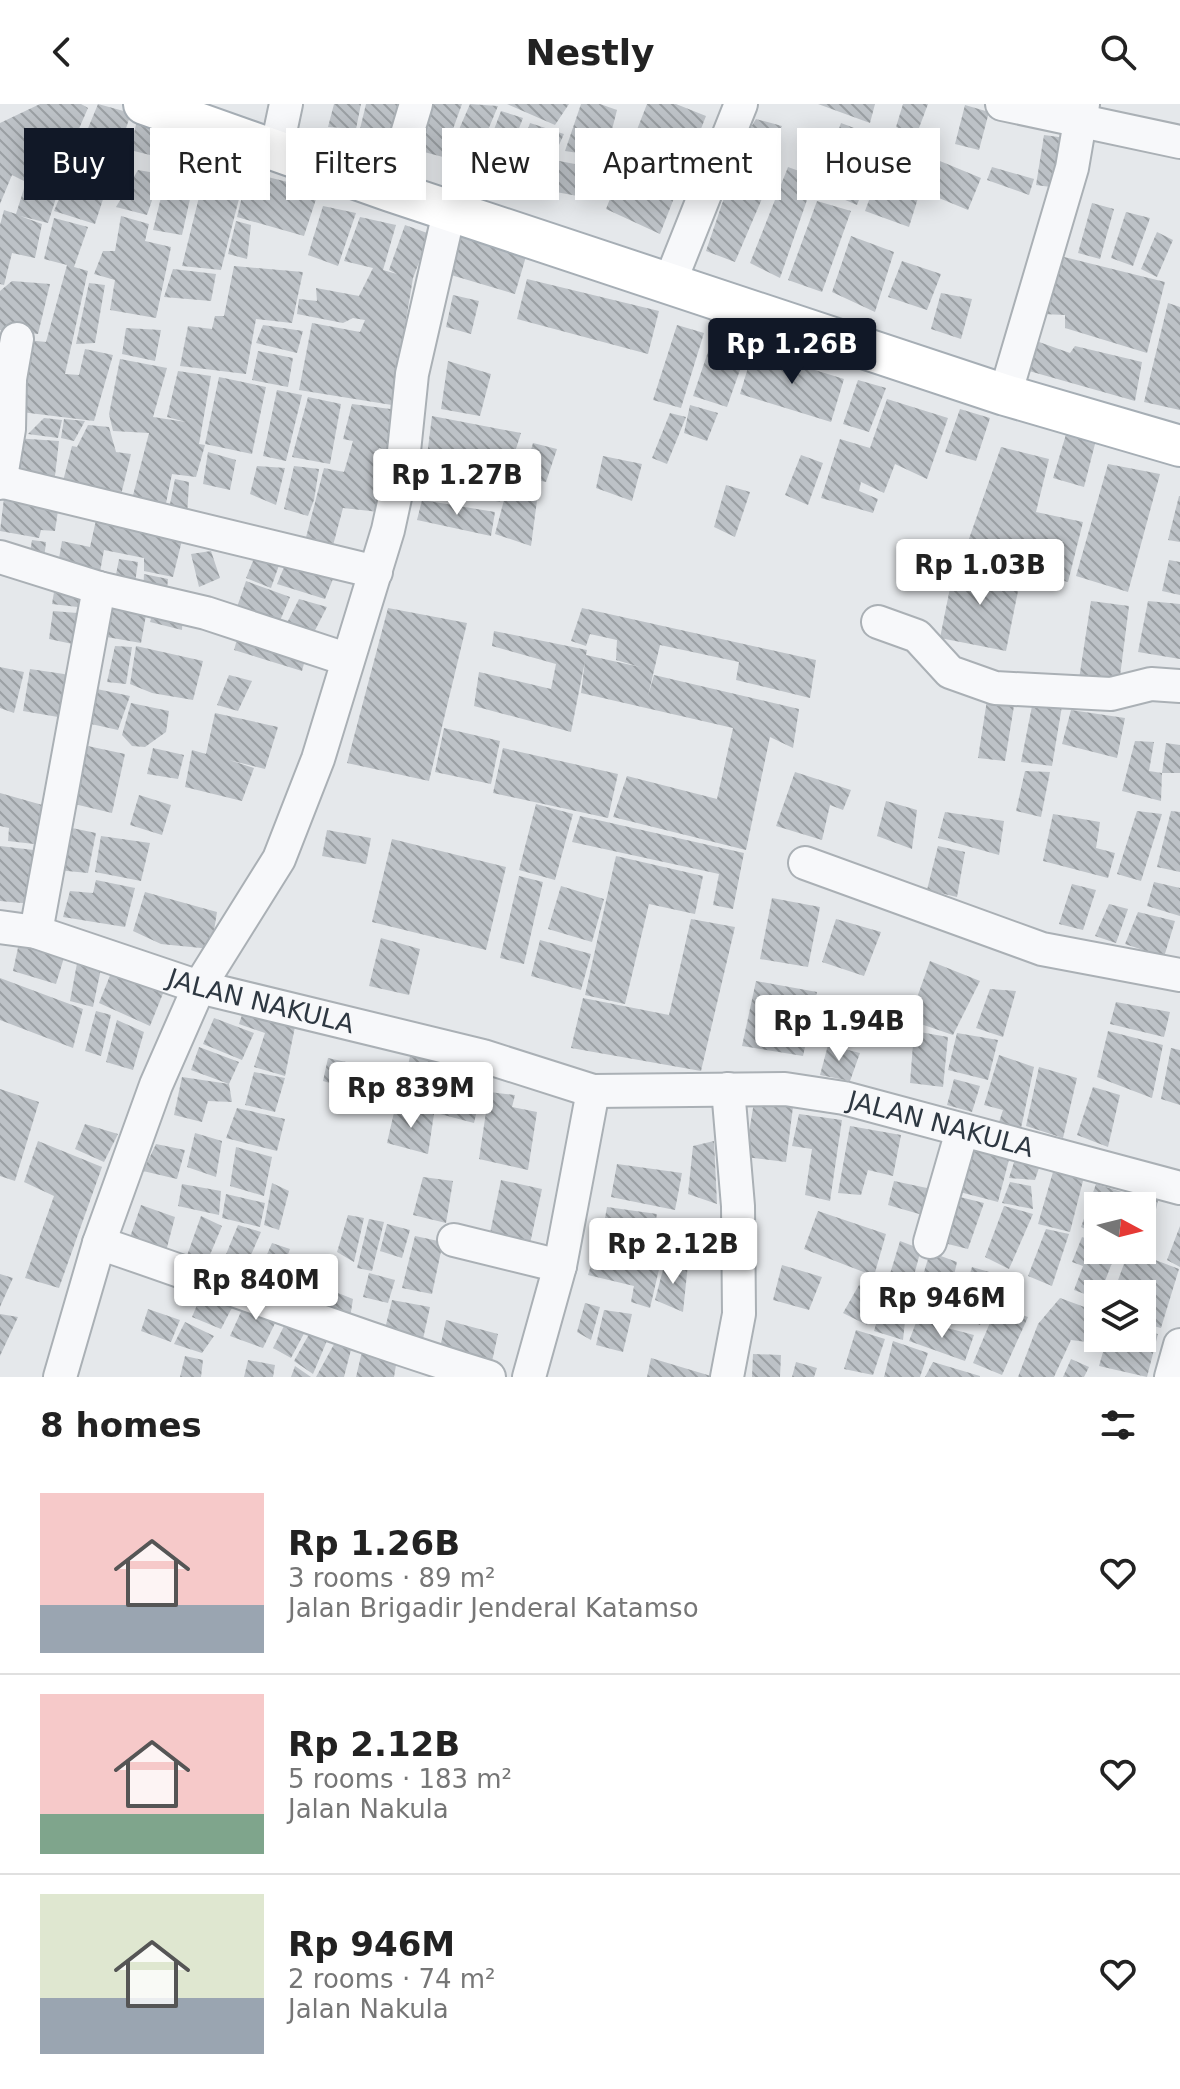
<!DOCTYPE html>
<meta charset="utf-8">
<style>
:root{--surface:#fff;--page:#f2f2f2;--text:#222;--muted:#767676;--line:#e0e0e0;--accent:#111827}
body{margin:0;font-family:"DejaVu Sans",sans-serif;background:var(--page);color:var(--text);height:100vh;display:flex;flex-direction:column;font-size:30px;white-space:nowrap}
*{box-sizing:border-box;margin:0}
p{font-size:26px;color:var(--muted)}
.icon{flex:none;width:44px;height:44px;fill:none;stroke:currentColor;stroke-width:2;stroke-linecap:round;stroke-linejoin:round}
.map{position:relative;height:1273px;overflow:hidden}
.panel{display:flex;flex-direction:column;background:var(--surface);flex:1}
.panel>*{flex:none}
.banner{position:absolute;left:24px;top:24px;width:1132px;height:72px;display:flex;gap:16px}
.needle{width:52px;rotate:97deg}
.fabs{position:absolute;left:1084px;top:1088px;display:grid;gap:16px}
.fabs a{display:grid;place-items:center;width:72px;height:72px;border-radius:0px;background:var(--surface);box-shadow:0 4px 20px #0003;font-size:40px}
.price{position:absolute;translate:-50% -68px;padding:0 18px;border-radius:8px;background:#fff;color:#222;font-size:26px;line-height:52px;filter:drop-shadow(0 2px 4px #0008)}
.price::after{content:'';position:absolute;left:50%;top:48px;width:24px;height:18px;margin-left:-12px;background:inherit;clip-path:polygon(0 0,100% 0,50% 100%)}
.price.selected{background:var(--accent);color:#fff}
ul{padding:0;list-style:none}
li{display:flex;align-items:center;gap:24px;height:200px;padding:0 40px}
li+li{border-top:2px solid var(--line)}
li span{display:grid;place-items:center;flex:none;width:224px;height:160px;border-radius:0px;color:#555}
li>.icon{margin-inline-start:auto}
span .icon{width:96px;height:96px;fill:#fffc;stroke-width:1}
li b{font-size:34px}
h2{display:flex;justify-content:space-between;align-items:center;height:96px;padding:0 40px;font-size:34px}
.chip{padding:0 28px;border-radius:0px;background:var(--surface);box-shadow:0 4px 20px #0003;font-size:28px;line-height:72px}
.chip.selected{background:var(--accent);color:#fff}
header{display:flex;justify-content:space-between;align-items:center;height:104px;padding:0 40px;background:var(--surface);font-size:36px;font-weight:600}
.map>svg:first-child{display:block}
.building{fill:url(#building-back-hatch)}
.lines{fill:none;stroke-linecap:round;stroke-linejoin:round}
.minor-casing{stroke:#aab0b5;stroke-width:36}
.major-casing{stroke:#a6aeb5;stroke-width:44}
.minor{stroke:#f7f8fa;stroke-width:32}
.major{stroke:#fff;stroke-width:40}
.labels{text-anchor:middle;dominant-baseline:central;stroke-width:6;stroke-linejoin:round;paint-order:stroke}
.street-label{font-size:26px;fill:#2e3842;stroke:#f5f7f8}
</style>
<header><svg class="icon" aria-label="back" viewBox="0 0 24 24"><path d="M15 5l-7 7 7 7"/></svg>Nestly<svg class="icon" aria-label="search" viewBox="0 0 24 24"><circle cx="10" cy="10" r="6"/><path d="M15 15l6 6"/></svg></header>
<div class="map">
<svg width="1180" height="1273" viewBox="0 0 1180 1273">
<defs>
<pattern id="building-back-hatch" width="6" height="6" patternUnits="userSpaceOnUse" patternTransform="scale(2)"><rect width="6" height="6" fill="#bdc2c7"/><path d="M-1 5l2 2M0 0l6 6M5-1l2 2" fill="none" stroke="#9a9fa3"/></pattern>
</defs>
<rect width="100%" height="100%" fill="#e5e8eb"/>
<path class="building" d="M40,0H81L88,4L51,89L57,91L48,119L20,112L42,120L35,154L12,149L4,181L0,180V121L4,106L16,110L26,78L12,71L0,100V19Z
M98,0L131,9L95,120L54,107Z
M334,0H361L356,25L328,23Z
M366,0H406L398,32L360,25Z
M421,0H462L443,53L409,44Z
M470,0L498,2L471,67L445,58Z
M507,0H569L555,21Z
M581,0H600L617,6L605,53L565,47Z
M647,0H676L706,12L660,130L606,105Z
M818,0H875L870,19Z
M903,0H928L916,32L896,23Z
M965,1L989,8L979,46L955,40Z
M501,7L523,14L496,84L475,76Z
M138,12L174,21L162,54L130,46Z
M756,15L782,22L770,49L743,36Z
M530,19L564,30L554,52L522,42Z
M841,19L883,35L857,101L817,84Z
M181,30L218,45L206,64L245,71L221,166L182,162L202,81L194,77L182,131L153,126L165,77H194L165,66Z
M1044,31L1066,34L1058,84L1036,81Z
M892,34L933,46L909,123L865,107Z
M741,44L778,57L735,158L706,147Z
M516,48L550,57L539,89L505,78Z
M935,55L981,74L968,106L922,87Z
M554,56L601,65L594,95L545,86Z
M788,63L815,73L780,174L750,159Z
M992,63L1034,75L1029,91L987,76Z
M138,66L161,70L147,111L116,103Z
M248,68L319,86L304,132L237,113Z
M817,97L851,107L822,188L788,176Z
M1092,99L1114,105L1100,155L1078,149Z
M323,102L356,109L338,162L308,151Z
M1126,108L1150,114L1133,162L1111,154Z
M121,112L149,120L145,137L171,143L156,214L110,206L115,176L94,170L103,147H115Z
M360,113L396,121L383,166L397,170L389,166L405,121L430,130L413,174L392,301L299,286L312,219L360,228L365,216L353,214L343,219L297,210L299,195L317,197L316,184L359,192L373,164L344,157Z
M54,114L88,123L74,163L88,167L65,270L79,271L85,245L113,251L94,317L13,307L27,236L46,238L67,161L44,155Z
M236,117L251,121L247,155L228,150Z
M1157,128L1173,136L1157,173L1141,165Z
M459,129L527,149L515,190L451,171Z
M851,132L894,148L875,208L832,188Z
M1056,151L1165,178L1147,249L1065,224V211L1043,210Z
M902,157L941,170L927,206L888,193Z
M234,162L303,168L292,219L256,215L246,270L180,262L188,222L212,225L215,212H224Z
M173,165L216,170L211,197L164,193Z
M527,175L659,207L648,250L517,215Z
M12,177L50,180L38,230L0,226V187Z
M89,179L105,181L95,239L76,240Z
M941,189L972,195L961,235L931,225Z
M453,191L479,197L471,230L446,223Z
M1168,199L1180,203V306L1144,298Z
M263,221L303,227L297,249L256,239Z
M677,221L704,229L681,304L653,296Z
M126,224L161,226L155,257L122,250Z
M713,233L747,246L727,303L693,292Z
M1039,238L1070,249L1075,242L1142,258L1135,297L1029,267Z
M258,247L293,254L288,283L252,276Z
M753,247L844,275L831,318L740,290Z
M120,255L167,264L153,313L186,318L167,313L178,267L211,272L199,340L205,341L196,373L172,370L164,409L130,403L149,329L113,327L109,310Z
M448,257L491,270L480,312L441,305Z
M219,273L266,283L252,350L205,340Z
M858,276L886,284L869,328L843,320Z
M277,286L302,291L286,357L263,352Z
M308,293L341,300L330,360L292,353Z
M887,295L948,314L927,375L895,360L884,389L861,378L859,387L878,395L873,409L821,394L840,335L870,344Z
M352,300L398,306L392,347L379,344L373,374L386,376L379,408L343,404L331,449L304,441L324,364L344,368L353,337L343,335Z
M690,301L718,309L707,337L684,329Z
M960,305L990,314L976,357L945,348Z
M670,309L686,313L667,360L652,354Z
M432,312L521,329L508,370L504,369L500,398L430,382L435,354L427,352Z
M44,314L62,316L58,334L28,330Z
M64,315L85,317L74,337L61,334Z
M88,321L109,323L116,348L131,350L120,395L61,385L72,342L77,343Z
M1067,327L1096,336L1084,383L1053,374Z
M14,334L59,337L54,380L10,374Z
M533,339L557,345L546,378L523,373Z
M1001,343L1049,355L1036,408L1083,418L1068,478L963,452Z
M208,348L236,356L230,386L203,380Z
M801,351L823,359L808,401L785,391Z
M603,352L642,360L632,397L596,384Z
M1108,360L1160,370L1128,488L1076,472Z
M257,362L285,364L276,401L250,390Z
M294,362L319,365L314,396L308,412L284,405Z
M175,375L189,378L187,414L168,410Z
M508,381L538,389L531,442L495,430Z
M726,381L750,388L735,433L714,423Z
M5,386L60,393L55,427L41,426L39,434L0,427Z
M1179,392H1180V438L1168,436Z
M422,396L495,408L491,432L417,416Z
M98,407L185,424L173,473L144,467V454L104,446L100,468L58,460L62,437L90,443Z
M32,436L46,438L43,463L29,454Z
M259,442L283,450L271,484L246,474Z
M211,447L220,474L199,483L191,450Z
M289,451L337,465L325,495L277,480Z
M119,455L138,458L134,486L114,481Z
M1169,456L1180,458V491L1162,487Z
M955,459L1021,472L1006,547L940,534Z
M144,470L168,475L166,495L143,489Z
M246,477L290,493L279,519L236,506Z
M55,482L89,488L86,504L52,500Z
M107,491L148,500L141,539L101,532Z
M299,495L327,503L309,538L284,525Z
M1091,497L1129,502L1119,580L1079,575Z
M1148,497L1180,500V555L1138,548Z
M155,501L183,508L182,526L150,518Z
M388,504L467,519L429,677L347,659Z
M582,504L816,556L810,594L736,576L739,558L660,541L648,592L654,571L799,605L793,644L770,633L746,746L613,713L627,672L717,695L733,624L581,589L585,557L571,628L474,602L479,568L551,585L556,560L492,542L494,527L587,546L586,551L640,563L616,556L617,536L590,530L586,542L571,537Z
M53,507L89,510L82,542L49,535Z
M240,525L308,545L302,567L234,546Z
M115,542L132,543L126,580L107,578Z
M136,542L203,557L193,596L152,589L130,580Z
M0,563L24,568L14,609L0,604Z
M30,565L64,570L73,575L64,614L23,607Z
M229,571L252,577L238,607L217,601Z
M92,584L130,592L118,626L82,618Z
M987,596L1014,602L1005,657L978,654Z
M131,599L169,607L166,628L145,643L132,642L122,631Z
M1032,602H1062L1052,662L1021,658Z
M1071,606L1125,614L1117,654L1062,640Z
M215,609L278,623L265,665L229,656L254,664L242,697L185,683L192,646L206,650Z
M444,624L500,637L491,680L435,668Z
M1135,637L1154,638L1149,667L1162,669L1161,697L1122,687Z
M1166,639L1180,641V669H1162Z
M83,641L125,650L112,709L70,699Z
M153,644L184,651L178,675L147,670Z
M503,644L618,670L608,714L493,689Z
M1025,667L1050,668L1041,713L1016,707Z
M795,668L851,686L843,706L830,701L822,736L776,722Z
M0,689L53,704L43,741L8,737L9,724L0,722Z
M139,691L171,701L162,731L130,721Z
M886,697L917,706L912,745L877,732Z
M536,700L573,710L555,776L519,766Z
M1137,707L1162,710L1141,777L1117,770Z
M1171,707L1180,708V768L1157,763Z
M945,708L1004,717L999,751L938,734Z
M1053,710L1100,718L1096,744L1115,749L1108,774L1043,757Z
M580,712L744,749L733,805L713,801L719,770L572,738Z
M67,723L96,729L88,769L57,766Z
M327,726L371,734L366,760L322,752Z
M101,732L150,739L141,777L95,768Z
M392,735L506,763L486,846L372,818Z
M0,742L42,747L33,800L0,797Z
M938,742L965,748L957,793L927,786Z
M616,752L703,772L695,810L649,800L625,900L585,891Z
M519,772L543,778L524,860L500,854Z
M96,776L135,784L125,823L63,813L70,787L93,789Z
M1154,778L1180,784V812L1147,802Z
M1072,780L1096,786L1083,826L1059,820Z
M561,782L604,795L592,838L548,825Z
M145,788L217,808L211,845L161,840L133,827Z
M772,794L820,803L808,863L760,855Z
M1109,800L1128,805L1116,839L1095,832Z
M1138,808L1175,817L1164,853L1125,840Z
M691,815L735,823L701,967L571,944L583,894L669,911Z
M836,815L881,828L864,872L822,858Z
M20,834L66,847L56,880L13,867Z
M381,834L420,845L409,891L369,882Z
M540,836L591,850L581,886L531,872Z
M78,854L102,860L93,903L70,897Z
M930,857L980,877L953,931L909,916Z
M113,864L164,887L150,922L99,899Z
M0,874L83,905L73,944L0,916Z
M756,877L817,888L803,952L742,942Z
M990,885L1016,887L1003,933L976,924Z
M836,897L859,902L848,938L825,931Z
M1116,898L1170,908L1164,933L1110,920Z
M245,902L296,918L285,972L254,963L265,929L239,920Z
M96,907L111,911L101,952L85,947Z
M214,914L254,929L242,956L203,940Z
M117,916L144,928L133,966L106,958Z
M914,927L948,933L943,983L910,979Z
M1108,927L1163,941L1152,994L1097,973Z
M957,929L998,936L988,976L948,966Z
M828,941L860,949L850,977L820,971Z
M199,943L239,958L229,980L191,966Z
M412,943L446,953L433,1003L400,998Z
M1171,944L1180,946V1001L1161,995Z
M999,951L1034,963L1021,1024L999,1018L1003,1006L984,1001Z
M328,954L346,958L340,982L323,977Z
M453,954L487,963L474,1019L440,1010Z
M1039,963L1077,974L1063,1034L1026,1022Z
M254,968L285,974L275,1008L245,1001Z
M182,973L229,980L232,998L208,997L202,1018L174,1011Z
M954,975L980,982L972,1008L947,1001Z
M1093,983L1120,991L1108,1043L1077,1031Z
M0,985L39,998L15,1077L0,1072Z
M489,988L515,991L512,1003L537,1008L528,1066L479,1055Z
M754,998L793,1003L786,1058L745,1053Z
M237,1004L285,1015L277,1047L226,1034Z
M395,1004L434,1010L428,1050L387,1039Z
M799,1010L842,1016L830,1097L805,1091L812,1045L792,1042Z
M85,1020L118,1030L104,1058L75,1045Z
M850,1022L901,1031L893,1072L868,1066L861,1091L838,1089Z
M195,1029L222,1037L216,1073L187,1063Z
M38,1037L102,1063L59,1184L25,1174L54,1092L24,1078Z
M714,1037L717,1100L688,1090L693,1042Z
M970,1037L1011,1048L998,1098L956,1087Z
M156,1040L185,1046L177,1075L143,1067Z
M236,1043L272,1053L264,1092L230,1082Z
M1016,1052L1042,1055L1035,1076L1009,1074Z
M617,1060L682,1069L675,1106L611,1093Z
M1055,1061L1086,1065L1070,1128L1038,1120Z
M423,1073L453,1077L446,1119L413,1111Z
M501,1076L542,1085L529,1144L489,1134Z
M894,1077L941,1087L933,1114L888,1101Z
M1010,1078L1031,1082L1033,1105L1002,1099Z
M272,1079L289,1087L279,1126L264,1121Z
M182,1080L221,1087L219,1111L178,1102Z
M1096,1080L1122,1088L1117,1102H1098V1131L1081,1123Z
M1132,1085L1159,1092L1149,1137L1142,1135V1102H1127Z
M226,1090L265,1099L260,1123L222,1114Z
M960,1093L984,1099L968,1145L944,1139Z
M141,1101L175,1113L165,1151L129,1136Z
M1004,1102L1033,1110L1009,1165L985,1153Z
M607,1103L657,1110L650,1146L601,1136Z
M818,1107L886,1130L874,1172L804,1145Z
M721,1110L732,1113L731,1158L714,1154Z
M348,1111L364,1114L354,1158L337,1148Z
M201,1112L222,1122L202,1170L184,1160Z
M369,1115L384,1118L372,1167L357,1164Z
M669,1115H693L692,1152L662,1145Z
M387,1120L410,1126L402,1154L380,1147Z
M238,1121L261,1128L241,1174L220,1165Z
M1180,1122V1163L1167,1156Z
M1046,1125L1069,1130L1052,1182L1028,1172Z
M415,1132L443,1138L432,1190L402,1184Z
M1082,1133L1098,1139V1146H1117L1098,1195L1074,1186L1083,1162L1072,1158Z
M900,1137L921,1145L907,1198L886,1183Z
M272,1139L290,1145L274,1189L254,1180Z
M597,1142L661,1157L650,1204L631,1198L634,1182L588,1171Z
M1129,1146L1179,1165L1161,1224L1142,1219V1190H1113Z
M930,1148L957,1158L943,1219L912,1208Z
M665,1158L688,1160L683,1208L655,1196Z
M782,1161L822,1173L809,1206L773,1196Z
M972,1163L996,1170L980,1221L957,1212Z
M369,1169L395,1176L388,1199L363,1193Z
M0,1170L13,1174L0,1203Z
M207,1177L239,1190L221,1225L192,1213Z
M859,1181L881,1191L867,1221L843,1209Z
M328,1185L353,1195L349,1220L317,1210Z
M249,1190L282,1205L263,1244L230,1232Z
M1060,1194L1098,1208L1095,1239L1071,1236L1054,1273H1018L1038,1220Z
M392,1196L430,1203L421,1244L383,1233Z
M585,1199L600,1203L591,1236L577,1228Z
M997,1202L1028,1213L1002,1271L973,1259Z
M148,1205L180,1216L171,1238L141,1227Z
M604,1206L632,1210L623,1248L596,1241Z
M880,1207L906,1208L903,1236L874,1227Z
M0,1210L18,1213L0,1252Z
M290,1210L309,1220L291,1254L273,1244Z
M446,1216L498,1230L491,1262L440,1244Z
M917,1216L974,1231L965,1257L909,1237Z
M185,1218L214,1232L202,1249L174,1240Z
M312,1225L329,1232L313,1270L294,1257Z
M856,1226L885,1235L873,1271L844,1265Z
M1142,1227L1158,1230L1147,1273L1099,1262L1107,1234H1142Z
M338,1233L353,1238L344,1273H316Z
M893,1237L928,1249L920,1273H884Z
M364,1239L398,1249L394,1273H356Z
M753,1250L781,1251L780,1273H752Z
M185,1252L203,1256L201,1273H180Z
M651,1254L711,1272V1273H647Z
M1071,1255L1089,1263L1084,1273H1063Z
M248,1256L275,1261L273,1273H244Z
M796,1258L817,1264L814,1273H792Z
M933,1258L980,1272V1273H925Z
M295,1262L311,1273H291Z"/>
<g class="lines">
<defs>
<g id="minor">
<path d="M1002,0L1180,38"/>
<path d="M276,47L286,0"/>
<path d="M390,87L416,0"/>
<path d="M670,178L741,0"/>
<path d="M0,273L10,275L9,325L0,379"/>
<path d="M10,275L17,235"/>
<path d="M1005,291L1072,64L1083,0"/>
<path d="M0,377L376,468"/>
<path d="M0,453L99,484L206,509L346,555"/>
<path d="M878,518L917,532L950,568L995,584L1111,590L1151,580L1180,582"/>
<path d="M805,759L1042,845L1180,871"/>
<path id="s1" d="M0,823L36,828L199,883L483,952L593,987L785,985L844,994L1180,1084"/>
<path d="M36,828L99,484"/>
<path d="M454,1136L560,1162"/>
<path d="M930,1138L962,1027"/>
<path d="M99,1139C230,1183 357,1233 489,1273"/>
<path d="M60,1273L99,1139L156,981L199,883L279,755L318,655L388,426L403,357L412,270L450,104"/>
<path d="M529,1273L560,1162L593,987"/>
<path d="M727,1273L739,1210L738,1102L728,985"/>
<path d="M1171,1273L1180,1241"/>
</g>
<path id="major" d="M144,0L390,87L1005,291L1180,342"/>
</defs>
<use href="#minor" class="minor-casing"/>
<use href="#major" class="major-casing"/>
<use href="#minor" class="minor"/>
<use href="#major" class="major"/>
</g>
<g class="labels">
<g class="street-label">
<text stroke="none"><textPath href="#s1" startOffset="272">JALAN NAKULA</textPath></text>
<text stroke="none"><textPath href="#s1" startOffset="968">JALAN NAKULA</textPath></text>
</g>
</g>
</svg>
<div class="fabs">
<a><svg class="needle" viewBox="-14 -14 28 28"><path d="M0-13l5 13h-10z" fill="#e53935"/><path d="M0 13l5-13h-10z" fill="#767676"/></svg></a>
<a><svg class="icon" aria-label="layers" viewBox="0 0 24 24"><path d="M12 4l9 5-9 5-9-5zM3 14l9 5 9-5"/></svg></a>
</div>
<b class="price selected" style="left:792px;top:282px">Rp 1.26B</b>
<b class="price" style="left:457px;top:413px">Rp 1.27B</b>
<b class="price" style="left:980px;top:503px">Rp 1.03B</b>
<b class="price" style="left:839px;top:959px">Rp 1.94B</b>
<b class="price" style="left:411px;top:1026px">Rp 839M</b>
<b class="price" style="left:673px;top:1182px">Rp 2.12B</b>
<b class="price" style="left:256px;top:1218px">Rp 840M</b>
<b class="price" style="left:942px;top:1236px">Rp 946M</b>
<div class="banner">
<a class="chip selected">Buy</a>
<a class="chip">Rent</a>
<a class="chip">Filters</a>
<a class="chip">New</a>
<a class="chip">Apartment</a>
<a class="chip">House</a>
</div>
</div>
<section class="panel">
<h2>8 homes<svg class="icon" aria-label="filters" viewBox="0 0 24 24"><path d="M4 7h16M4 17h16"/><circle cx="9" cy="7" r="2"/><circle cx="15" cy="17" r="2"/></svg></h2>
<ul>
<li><span style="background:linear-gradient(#f6c9c9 70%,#9aa5b1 0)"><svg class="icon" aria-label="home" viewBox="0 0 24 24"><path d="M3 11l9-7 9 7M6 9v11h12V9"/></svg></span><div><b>Rp 1.26B</b><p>3 rooms · 89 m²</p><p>Jalan Brigadir Jenderal Katamso</p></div><svg class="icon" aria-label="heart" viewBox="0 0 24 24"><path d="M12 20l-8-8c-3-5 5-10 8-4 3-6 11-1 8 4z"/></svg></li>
<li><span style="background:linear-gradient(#f6c9c9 75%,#7fa58c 0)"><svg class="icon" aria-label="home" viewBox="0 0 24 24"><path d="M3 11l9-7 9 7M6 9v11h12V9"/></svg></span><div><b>Rp 2.12B</b><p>5 rooms · 183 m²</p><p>Jalan Nakula</p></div><svg class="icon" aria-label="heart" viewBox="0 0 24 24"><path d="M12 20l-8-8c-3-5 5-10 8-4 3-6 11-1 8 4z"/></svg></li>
<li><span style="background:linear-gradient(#dfe7d0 65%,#9aa5b1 0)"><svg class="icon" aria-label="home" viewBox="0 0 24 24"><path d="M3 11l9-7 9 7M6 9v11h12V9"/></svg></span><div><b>Rp 946M</b><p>2 rooms · 74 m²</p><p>Jalan Nakula</p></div><svg class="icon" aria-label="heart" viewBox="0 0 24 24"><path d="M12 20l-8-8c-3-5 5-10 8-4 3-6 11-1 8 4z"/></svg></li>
</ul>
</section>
